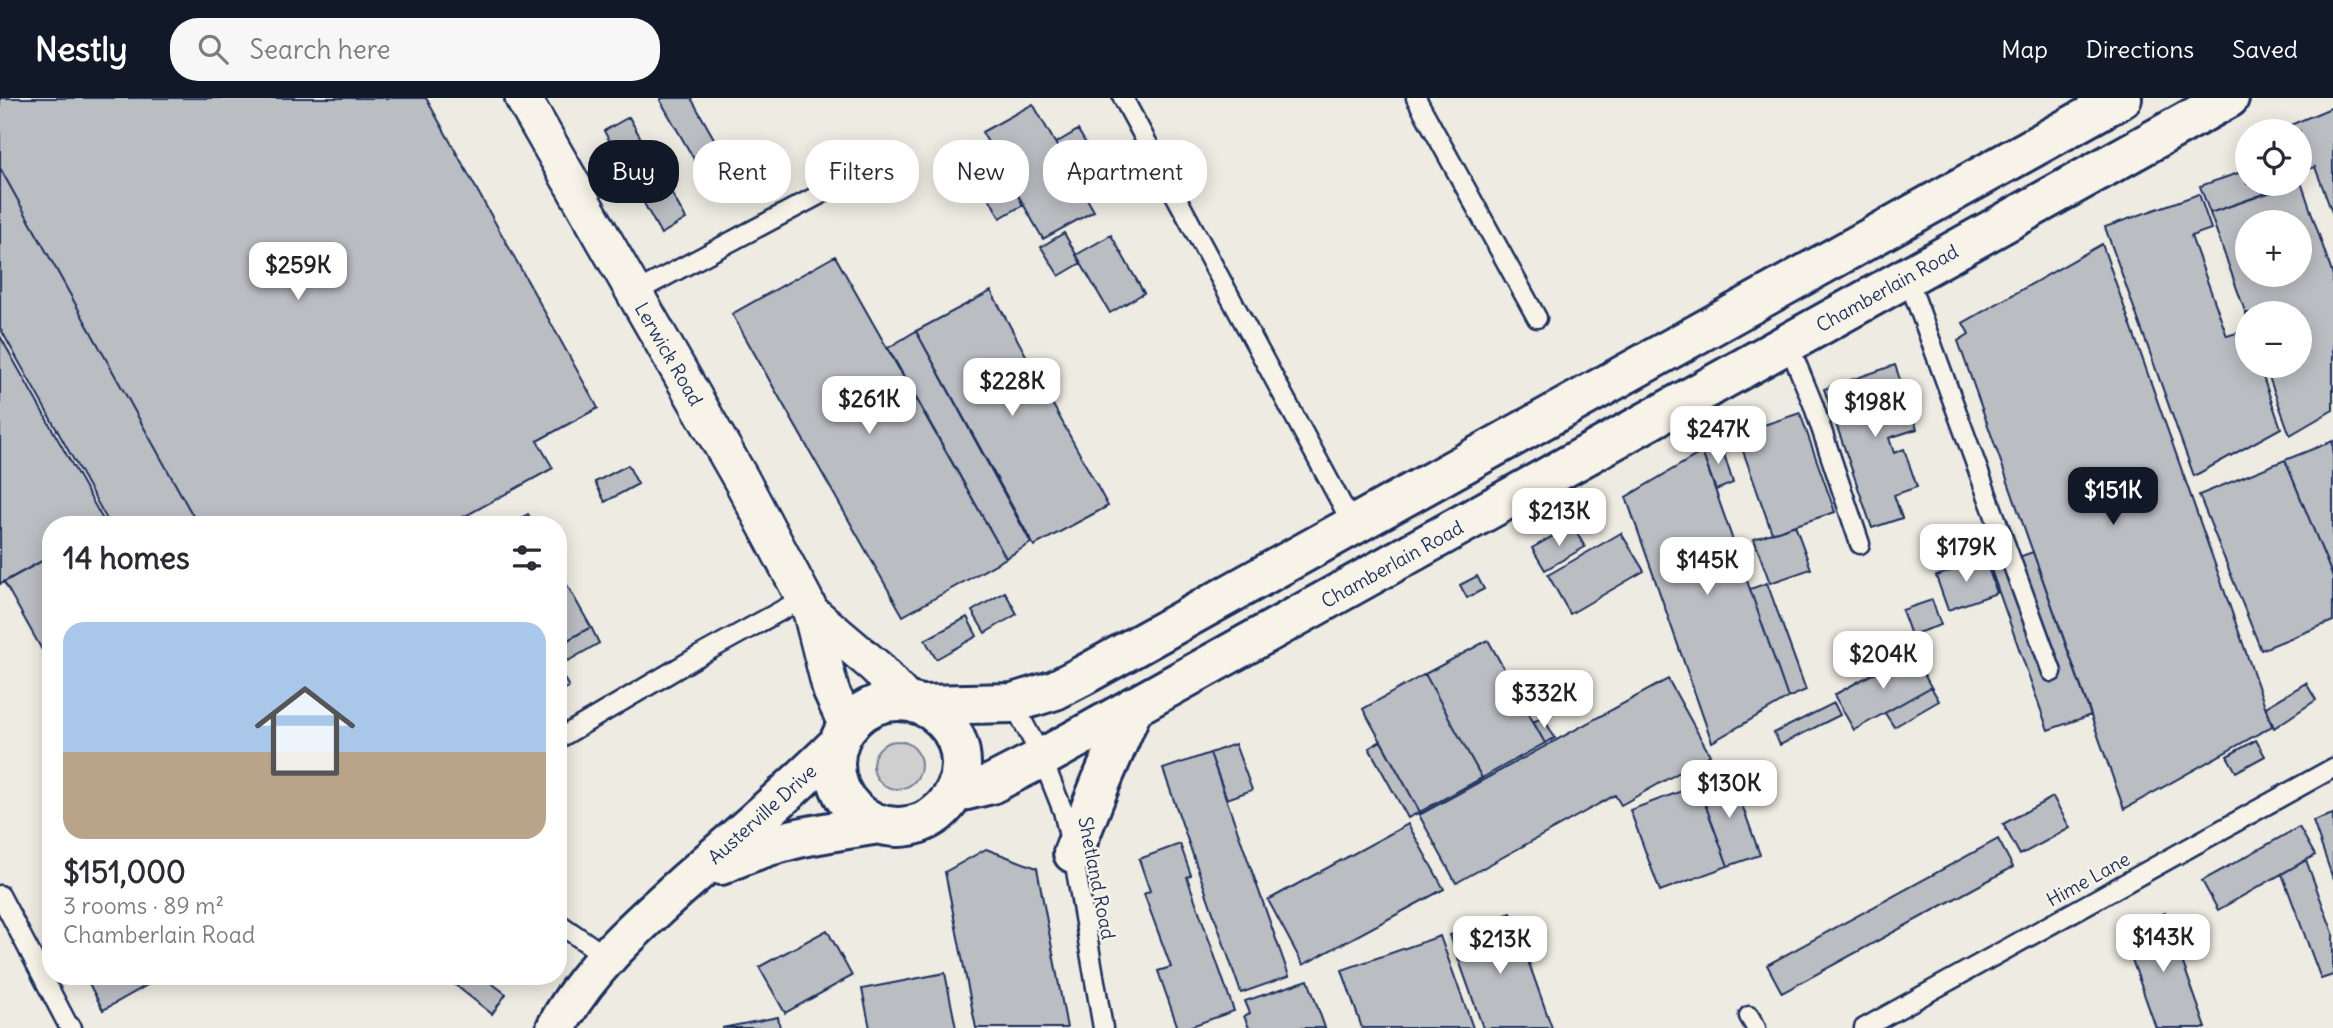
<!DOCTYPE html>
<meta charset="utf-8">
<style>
:root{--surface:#fff;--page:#f7f7f7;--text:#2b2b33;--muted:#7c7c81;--line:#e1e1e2;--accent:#111827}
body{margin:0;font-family:Delius,sans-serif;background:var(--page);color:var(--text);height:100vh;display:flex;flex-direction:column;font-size:26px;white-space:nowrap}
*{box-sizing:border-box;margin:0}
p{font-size:23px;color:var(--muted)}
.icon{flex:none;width:38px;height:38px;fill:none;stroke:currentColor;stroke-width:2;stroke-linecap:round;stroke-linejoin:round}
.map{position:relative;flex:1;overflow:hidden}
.drawer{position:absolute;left:42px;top:418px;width:525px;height:469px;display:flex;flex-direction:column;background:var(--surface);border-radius:28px;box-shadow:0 4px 18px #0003}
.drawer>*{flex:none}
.guide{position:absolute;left:588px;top:42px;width:665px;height:63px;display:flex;gap:14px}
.controls{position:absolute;left:2235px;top:21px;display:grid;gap:14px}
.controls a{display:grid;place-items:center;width:77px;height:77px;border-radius:50%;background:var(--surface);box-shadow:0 4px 18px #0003;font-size:35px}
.price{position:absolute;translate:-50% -60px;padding:0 16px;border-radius:14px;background:#fff;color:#222;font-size:23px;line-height:46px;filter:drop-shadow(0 2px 4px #0008)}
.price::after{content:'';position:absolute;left:50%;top:42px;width:21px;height:16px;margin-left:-10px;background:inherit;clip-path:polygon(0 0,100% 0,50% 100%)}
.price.selected{background:var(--accent);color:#fff}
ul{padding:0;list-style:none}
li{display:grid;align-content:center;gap:14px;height:371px;padding:0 21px}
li+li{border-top:2px solid var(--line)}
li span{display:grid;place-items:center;height:217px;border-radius:21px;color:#555}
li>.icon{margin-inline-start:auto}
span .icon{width:126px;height:126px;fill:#fffc;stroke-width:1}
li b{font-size:30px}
h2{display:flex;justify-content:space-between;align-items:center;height:84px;padding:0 21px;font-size:30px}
.pill{padding:0 24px;border-radius:28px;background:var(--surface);box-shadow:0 4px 18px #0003;font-size:24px;line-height:63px}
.pill.selected{background:var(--accent);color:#fff}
header{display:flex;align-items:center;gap:42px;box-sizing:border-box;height:98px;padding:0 35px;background:var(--accent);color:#fff}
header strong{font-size:33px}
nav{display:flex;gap:38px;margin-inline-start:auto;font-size:24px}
.search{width:490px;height:63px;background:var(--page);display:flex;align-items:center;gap:18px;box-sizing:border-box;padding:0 24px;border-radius:28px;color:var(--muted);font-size:26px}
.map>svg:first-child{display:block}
.green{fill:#cfcfcf;stroke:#757f96;stroke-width:2}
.building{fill:#babdc2;stroke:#1b2f5e;stroke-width:2;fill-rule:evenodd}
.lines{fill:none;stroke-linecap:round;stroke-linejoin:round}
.lane-casing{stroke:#1b2f5e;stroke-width:23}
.street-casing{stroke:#1b2f5e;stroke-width:40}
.secondary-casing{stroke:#1b2f5e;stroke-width:44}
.lane{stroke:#f7f3e8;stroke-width:18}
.street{stroke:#f7f3e8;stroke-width:35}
.secondary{stroke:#f7f3e8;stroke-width:38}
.labels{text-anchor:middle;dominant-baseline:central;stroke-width:5;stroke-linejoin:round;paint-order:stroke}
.street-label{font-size:19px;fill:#1b2f5e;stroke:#f7f3e8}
</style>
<header>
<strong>Nestly</strong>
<div class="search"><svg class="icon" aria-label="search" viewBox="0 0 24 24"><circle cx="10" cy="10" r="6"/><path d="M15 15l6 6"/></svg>Search here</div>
<nav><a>Map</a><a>Directions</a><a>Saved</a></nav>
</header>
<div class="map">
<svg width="2333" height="930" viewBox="0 0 2333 930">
<rect width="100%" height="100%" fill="#eeebe2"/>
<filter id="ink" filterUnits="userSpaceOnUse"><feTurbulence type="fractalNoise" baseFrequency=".0143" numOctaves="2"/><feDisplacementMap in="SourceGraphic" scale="14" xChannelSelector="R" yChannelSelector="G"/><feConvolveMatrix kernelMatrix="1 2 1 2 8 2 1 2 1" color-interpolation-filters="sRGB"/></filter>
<g filter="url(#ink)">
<path class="green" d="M873 667a24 24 0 1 1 48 0a24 24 0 1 1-48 0Z"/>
<path class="building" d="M0,0H426L598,310L537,343L553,370L449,427H198L0,70Z
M663,0H691L742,90L718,103L660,2Z
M1033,6L1094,113L1043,141L982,34Z
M2333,9V117L2315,69L2306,72L2300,55V33H2290L2288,28Z
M629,19L686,121L661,136L604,33Z
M1078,32L1097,65L1074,78L1056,45Z
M0,70L198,427H110L0,230Z
M2247,72V86H2260L2264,96L2210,115L2200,88Z
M1005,74L1023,107L1000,120L982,87Z
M2301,84L2333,178V312L2290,337L2265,268H2300V215H2247V219L2210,115ZM2247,124H2300V177H2247Z
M2199,96L2211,131L2191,138L2227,238L2246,232L2247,268H2259L2281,330L2194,378L2105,129Z
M1064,135L1081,165L1059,178L1041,149Z
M1111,137L1144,195L1110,215L1076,157Z
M2102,146L2272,628L2124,711L1958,243L1969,236L1963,225Z
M835,158L1006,460L903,518L732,216Z
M991,193L1108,408L1034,448L916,233Z
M916,233L1031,445L1006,460L888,250Z
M0,238L106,427H51V458L0,486Z
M1895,267L1917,331L1889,340L1894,355L1904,351L1917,389L1894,397L1902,420L1872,430L1824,291Z
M1800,315L1835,414L1772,435L1737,336Z
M1720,343L1733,385L1716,392L1702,354Z
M2333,343V479L2285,362Z
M1702,354L1788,600L1712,644L1626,399Z
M2285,362L2333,479V523L2261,552L2199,397Z
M628,367L638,386L605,404L595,384Z
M528,416L534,427H508Z
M1572,427L1585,449L1545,472L1532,450Z
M1795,427L1811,471L1770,485L1754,441Z
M1621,435L1644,473L1570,516L1548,477Z
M2033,454L2091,617L2048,632L1990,469Z
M51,458V568L4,484Z
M1985,461L1997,495L1948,512L1936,478Z
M558,471L591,529L559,547L558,545Z
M1477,478L1484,491L1467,500L1460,487Z
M1767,485L1806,592L1788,600L1750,491Z
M1005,494L1017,516L985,535L972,513Z
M1932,502L1941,527L1911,537L1902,512Z
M967,519L977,538L936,561L925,542Z
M591,529L599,545L568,563L559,547Z
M1488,542L1545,645L1482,680L1425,576Z
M1912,554L1931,589L1854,632L1834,597Z
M558,570L569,589L558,594Z
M1425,576L1482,680L1420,714L1363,611Z
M1668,581L1710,657L1621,707L1615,697L1456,785L1419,717Z
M2306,585L2316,602L2274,630L2266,609Z
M1931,589L1939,603L1894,629L1885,615Z
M1834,605L1840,617L1780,647L1774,635Z
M1543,619L1555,640L1545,645L1533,624Z
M2256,642L2265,658L2236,674L2227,658Z
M1381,643L1420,714L1408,720L1369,650Z
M1235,646L1252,692L1227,701L1210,655Z
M1210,655L1289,878L1241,895L1163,671Z
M1731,676L1760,757L1728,768L1698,687Z
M1698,687L1728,768L1660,793L1630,712Z
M2053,699L2070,730L2020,757L2003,726Z
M2333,716V781L2313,723Z
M1408,726L1444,791L1303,867L1268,802Z
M2299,729L2315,757L2218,812L2202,783Z
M1998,741L2013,769L1782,895L1767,867Z
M1180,746L1191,777L1187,779L1234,913L1186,930H1178L1158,873L1171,869L1144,796L1150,793L1139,761Z
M986,751L1037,770L1067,930H976L945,774Z
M2306,762L2333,835V877L2321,881L2282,776Z
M1511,815L1552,930H1483L1450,837Z
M2165,815L2206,930H2156L2121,830Z
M827,832L852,878L785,915L759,869Z
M1440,838L1473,930H1362L1342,872Z
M945,875L956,930H870L862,891Z
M85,878H163L103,912Z
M444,878H482L506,896L492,916Z
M1308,882L1325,930H1249L1244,918L1250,915L1245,903Z
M778,919L780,930H722Z"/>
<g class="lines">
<defs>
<path id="lane" d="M1123,0L1353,427
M1416,0L1537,220
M1907,178L2052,574
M634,195L849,81
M1788,245L1813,306L1860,446
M1013,605L1042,660L1063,713L1073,755L1103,930
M558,641L695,560L804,500
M0,797L67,925L72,930
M558,825L607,859
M1749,918L1756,930
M1864,930L2333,670"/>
<path id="street" d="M523,0L742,383L804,500L811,514L831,593L847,628
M811,514L876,569L907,603"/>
<path id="secondary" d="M835 666a63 63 0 1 1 126 0a63 63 0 1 1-126 0Z
M921,607L1013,605L1055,592L1084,577L2122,0
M954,695L991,686L1042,660L2229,0
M1073,755L1101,684L1134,608
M721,767C774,741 821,735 879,726
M556,930C587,871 639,826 687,783C738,738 790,694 838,646"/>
</defs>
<use href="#lane" class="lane-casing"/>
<use href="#street" class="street-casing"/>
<use href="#secondary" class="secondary-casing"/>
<use href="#lane" class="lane"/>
<use href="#street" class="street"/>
<use href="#secondary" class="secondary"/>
</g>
</g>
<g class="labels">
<g class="street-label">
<text transform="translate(1887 190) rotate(-29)">Chamberlain Road</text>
<text transform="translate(669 256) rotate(60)">Lerwick Road</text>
<text transform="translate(1392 466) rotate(-29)">Chamberlain Road</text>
<text transform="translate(762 716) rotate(-42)">Austerville Drive</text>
<text transform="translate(1097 780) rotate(79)">Shetland Road</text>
<text transform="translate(2088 781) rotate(-29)">Hime Lane</text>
</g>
</g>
</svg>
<div class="controls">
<a><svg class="icon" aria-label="locate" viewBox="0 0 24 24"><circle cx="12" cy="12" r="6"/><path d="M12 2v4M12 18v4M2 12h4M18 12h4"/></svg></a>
<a>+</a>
<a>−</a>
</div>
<b class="price" style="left:298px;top:204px">$259K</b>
<b class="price" style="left:1012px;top:320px">$228K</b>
<b class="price" style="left:869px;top:338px">$261K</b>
<b class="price" style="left:1875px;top:341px">$198K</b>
<b class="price" style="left:1718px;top:368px">$247K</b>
<b class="price selected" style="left:2113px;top:429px">$151K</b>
<b class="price" style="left:1559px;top:450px">$213K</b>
<b class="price" style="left:1966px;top:486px">$179K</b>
<b class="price" style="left:1707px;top:499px">$145K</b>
<b class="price" style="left:1883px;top:593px">$204K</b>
<b class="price" style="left:1544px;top:632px">$332K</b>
<b class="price" style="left:1729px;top:722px">$130K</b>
<b class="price" style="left:2163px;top:876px">$143K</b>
<b class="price" style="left:1500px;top:878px">$213K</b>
<div class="guide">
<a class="pill selected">Buy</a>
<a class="pill">Rent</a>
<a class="pill">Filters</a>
<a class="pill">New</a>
<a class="pill">Apartment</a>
</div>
<section class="drawer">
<h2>14 homes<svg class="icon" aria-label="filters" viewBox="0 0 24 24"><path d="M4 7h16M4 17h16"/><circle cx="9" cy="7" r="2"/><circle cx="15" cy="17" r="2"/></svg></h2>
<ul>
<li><span style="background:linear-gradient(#a9c7e8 60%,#b9a48a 0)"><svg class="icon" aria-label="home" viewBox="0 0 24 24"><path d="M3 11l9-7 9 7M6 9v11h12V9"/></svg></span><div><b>$151,000</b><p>3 rooms · 89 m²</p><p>Chamberlain Road</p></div></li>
</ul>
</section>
</div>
